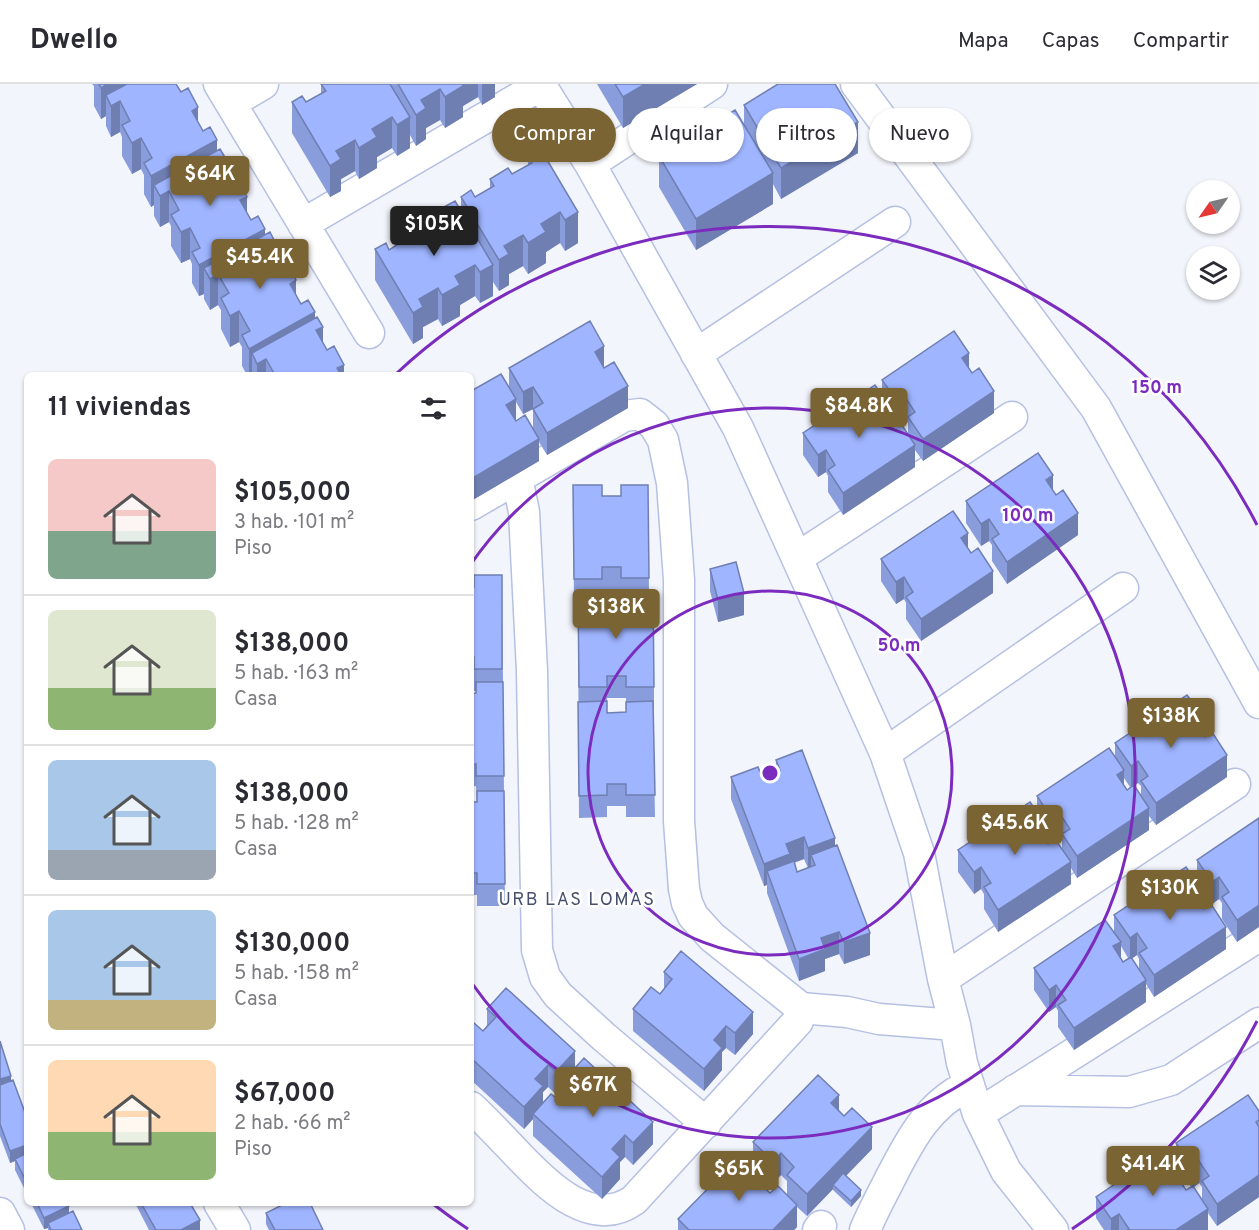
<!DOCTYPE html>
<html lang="es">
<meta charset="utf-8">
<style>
:root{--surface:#fff;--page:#f7f7f7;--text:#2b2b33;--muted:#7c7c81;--line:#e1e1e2;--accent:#7b6434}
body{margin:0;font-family:Overpass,sans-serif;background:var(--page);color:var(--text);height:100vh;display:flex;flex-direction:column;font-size:22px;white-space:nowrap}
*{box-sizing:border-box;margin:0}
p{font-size:20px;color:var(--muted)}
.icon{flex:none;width:33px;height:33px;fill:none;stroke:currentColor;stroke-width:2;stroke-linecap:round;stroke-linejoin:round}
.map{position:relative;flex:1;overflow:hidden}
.side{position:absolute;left:24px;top:288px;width:450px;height:834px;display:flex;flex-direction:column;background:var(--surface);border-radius:9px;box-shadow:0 2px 4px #0004}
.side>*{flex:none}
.top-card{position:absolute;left:492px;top:24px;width:570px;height:54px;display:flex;gap:12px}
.needle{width:39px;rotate:236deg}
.controls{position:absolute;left:1186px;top:96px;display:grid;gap:12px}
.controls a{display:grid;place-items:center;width:54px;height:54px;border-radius:50%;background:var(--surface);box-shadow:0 2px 4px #0004;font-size:30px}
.price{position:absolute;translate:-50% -51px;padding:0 14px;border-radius:6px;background:var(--accent);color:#fff;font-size:20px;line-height:39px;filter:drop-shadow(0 2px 3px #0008)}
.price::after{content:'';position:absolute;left:50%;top:36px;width:18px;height:14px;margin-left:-9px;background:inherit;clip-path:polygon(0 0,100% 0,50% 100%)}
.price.on{background:#222;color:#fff}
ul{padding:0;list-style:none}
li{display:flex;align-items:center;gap:18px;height:150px;padding:0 24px}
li+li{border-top:2px solid var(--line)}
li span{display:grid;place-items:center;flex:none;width:168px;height:120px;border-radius:9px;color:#555}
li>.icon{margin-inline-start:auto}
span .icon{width:72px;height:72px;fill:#fffc;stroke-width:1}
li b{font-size:26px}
h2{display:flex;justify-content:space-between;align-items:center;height:72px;padding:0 24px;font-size:26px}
.chip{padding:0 21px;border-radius:27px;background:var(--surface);box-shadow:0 2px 4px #0004;font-size:21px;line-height:54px}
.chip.on{background:var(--accent);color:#fff}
header{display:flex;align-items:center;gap:36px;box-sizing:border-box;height:84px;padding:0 30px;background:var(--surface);border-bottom:2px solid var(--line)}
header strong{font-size:28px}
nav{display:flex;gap:33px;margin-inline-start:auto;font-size:21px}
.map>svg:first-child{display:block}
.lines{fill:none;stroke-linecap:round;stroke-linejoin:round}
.minor-casing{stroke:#b5c0e2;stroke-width:33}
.minor{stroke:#fff;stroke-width:30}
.wall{fill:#899cdb;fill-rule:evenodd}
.shaded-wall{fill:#6f7fb2}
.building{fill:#9fb5ff;stroke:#6f7fb2;stroke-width:1.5}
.ring{fill:none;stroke:#7b2cbf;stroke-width:3}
.labels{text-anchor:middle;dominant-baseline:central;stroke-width:5;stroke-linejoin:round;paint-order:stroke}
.neighbourhood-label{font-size:18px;letter-spacing:1.5px;fill:#464f6c;stroke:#fff}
.centre{fill:#7b2cbf;stroke:#fff;stroke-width:3}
.ring-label{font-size:18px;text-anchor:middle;font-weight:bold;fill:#7b2cbf;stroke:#fff;stroke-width:5;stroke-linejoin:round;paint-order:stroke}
</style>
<header>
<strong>Dwello</strong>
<nav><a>Mapa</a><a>Capas</a><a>Compartir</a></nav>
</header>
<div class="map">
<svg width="1259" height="1146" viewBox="0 0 1259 1146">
<rect width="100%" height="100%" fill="#f3f5fc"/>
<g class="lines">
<defs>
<path id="minor" d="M219,0L369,249
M540,0L590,80L738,344L885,669L919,769L943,895L955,941L962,979L978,1030L1006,1087L1053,1146
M856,0L1096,324L1259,619
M231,19L263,0
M590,80L712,0
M303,140L541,1
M696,270L895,138
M515,395L520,408L524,428L532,587L537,866L545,893L558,911L604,953L706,1039
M471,421L624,332L640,330L654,341L663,356L672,399L679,496V737L684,805L687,819L693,832L712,853L801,924L847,928L879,935L955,941
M797,474L1012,333
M885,669L1123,504
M943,895L1235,700
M1015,1006L1129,1008L1171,996L1259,939
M471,1023C488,1039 504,1056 520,1073C548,1102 592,1146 634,1116L798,937L801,924
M978,1030L1259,852
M219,1119L235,1146
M0,1129L9,1146
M818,1146L821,1142
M865,1146C873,1127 883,1109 892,1091C911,1054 929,1020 969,1001"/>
</defs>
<use href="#minor" class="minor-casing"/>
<use href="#minor" class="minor"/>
</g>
<path class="wall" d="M92,0H177V2L203,47L217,67L226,91L251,136L265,150L275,174L301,220L315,234L323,259L327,266L344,291H247L242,282V263L239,258L230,263L221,245V226L218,221L210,226L204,215V210L199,212L192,199V180L190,175L181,179L171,162V142L169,138L160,143L154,132V121L151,123L144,110V91L141,85L132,90L122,72V53L120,48L111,53L106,42V32L101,35L94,22V2Z
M321,0H495V13L482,21L478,13L463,22V33L445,44L440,36L426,44V55L416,62L410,51V64L397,72L392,64L377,73V84L359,95L355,87L341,95V107L330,113L292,49V18H306L321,10Z
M597,0H697L623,44Z
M744,21L858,69L781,115L773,100V120L696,166L659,103V72L744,40Z
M540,64L578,159L565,167L560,159L546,168V179L528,190L523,182L509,190V201L499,207L493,198V212L480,219L475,212L460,221V232L442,242L438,235L423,243V254L413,260L375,196V165L389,166L404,157V148L427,143L442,134V124L461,127V113H475L490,104V95L512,90L528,81V71Z
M509,284H604L628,324L547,371L539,358V377L471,417L509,303ZM516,318L523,330L533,325V344L516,337Z
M969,285L994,329L923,377L915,366V383L843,431L828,408V392L826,388L818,393L803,371V349L882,312V296ZM890,329L897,339L893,343L890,339ZM905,335L908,339V350L900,338Z
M573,401L602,412H621L648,401L649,509L654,603V625H653L655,733H626V722H607V733L579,734L578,517H574ZM602,505H621V516H626V520H607L602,510ZM607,614H626V628L607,629Z
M1053,407L1078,451L1007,500L992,477V461L989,457L981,462L966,439V417Z
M968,465L993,509L921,557L906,535V519L904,515L896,520L881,497V475Z
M710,485L744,531L718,538L710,507Z
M502,491L505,822H477V811H471V718H477L476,702L471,703V610L476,609V607H474V595H471V503H474Z
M1203,649L1227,693L1156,741L1149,732V746L1077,794L1071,784V800L998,848L984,825V810L981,805L974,810L958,788V766L1037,728V712L1115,674V659ZM1124,694L1130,703L1127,706L1124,702ZM1138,699L1141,702V711L1134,701ZM1045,746L1052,757L1060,752L1062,756V765L1048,760L1045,755Z
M776,676L835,762L870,871L844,880L839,870L825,875V887L799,897L767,809V801L764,802L731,715V693H762L776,687ZM804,775L808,784L797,788L794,779Z
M1259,734L1237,858L1222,835V819L1219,815L1212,820L1197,798V776Z
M1201,821L1226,865L1154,913L1146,900V918L1074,966L1058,943V927L1056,923L1049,928L1034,906V884L1114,849V831ZM1121,862L1128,874L1123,878L1121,874ZM1137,871L1139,875V886L1132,874Z
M664,888L753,950L735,971L726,964L722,968V986L704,1007L633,947V925L660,910L664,905Z
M487,925L575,984L653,1060L633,1081L625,1073L620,1078V1095L602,1115L533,1052V1035L524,1045L471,996V942L483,947L487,941ZM565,1000V1012L560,1017L543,1019V1008L548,1003L556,1010Z
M0,957L11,997L27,1034V1110L15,1086V1077L10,1079L0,1052Z
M839,1026L872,1065L846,1092L861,1112L851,1123L833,1106V1105L807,1132L797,1123V1143L794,1146H678V1135L753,1078V1058ZM764,1091L773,1099L781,1091L787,1097V1111L770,1109L764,1104Z
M1259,1027V1113L1217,1142L1208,1129V1146H1104L1096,1134V1113L1176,1076V1059ZM1183,1092L1191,1103L1186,1106L1183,1103ZM1199,1099L1202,1103V1115L1194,1103Z
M31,1119H67L69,1129L82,1146H48V1144L44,1145Z
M135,1119H190L200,1146H149Z
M266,1129L323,1146H269L266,1140Z"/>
<path class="shaded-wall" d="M107,0H164L120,17V48L111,53V22L106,11V32L101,35V4Z
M458,0H478V13L463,22V33L445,44V13Z
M482,0H495V13L482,21Z
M645,0H697L623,44V13Z
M440,5V36L426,44V55L416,62V31L421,16Z
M198,23V54L192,27Z
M392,33V64L377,73V84L359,95V64L372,45Z
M410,33V64L397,72V41Z
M858,38V69L781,115V84Z
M141,54V85L132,90V59Z
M217,56V87L169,107V138L160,143V112L154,101V121L151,123V92Z
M355,56V87L341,95V107L330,113V82L336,67Z
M226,75V106L219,79Z
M773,89V120L696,166V135Z
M247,113V144L240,116Z
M560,128V159L546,168V179L528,190V159L541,140Z
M578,128V159L565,167V136Z
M190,144V175L181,179V148Z
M265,145V176L218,190V221L210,226V195L204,184V210L199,212V181Z
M523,151V182L509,190V201L499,207V176L504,162Z
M275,158V189L269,162Z
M475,181V212L460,221V232L442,242V211L455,192Z
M493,181V212L480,219V188Z
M296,196V227L290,200Z
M438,204V235L423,243V254L413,260V229L419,215Z
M239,227V258L230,263V232Z
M315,228V259L266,275V291H257V280L252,269V291H249V265Z
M323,243V274L316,246Z
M604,262V284L595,268Z
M969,269V291L962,274Z
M344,281V291H337V284Z
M628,302V324L547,371V349Z
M533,303V325L523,330V308Z
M994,307V329L923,377V355Z
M905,313V335L898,340V318Z
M516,315V337L506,321Z
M890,323V345L882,327Z
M539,355V377L471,417V395Z
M915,361V383L843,431V409Z
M826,366V388L818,393V371Z
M1053,391V413L1046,396Z
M1078,429V451L1007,500V478Z
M989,435V457L981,462V440Z
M968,449V471L961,454Z
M993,487V509L921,557V535Z
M904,493V515L896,520V498Z
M744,509V531L718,538V516Z
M1203,633V655L1195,638Z
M1227,671V693L1156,741V719Z
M1138,677V699L1131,704V682Z
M1124,686V708L1117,691Z
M1149,724V746L1077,794V772Z
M1060,730V752L1052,757V735Z
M1045,740V762L1038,745Z
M804,753V775L767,787V801L764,802V780L786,760Z
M835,754V776L815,781L811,771V784L808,786V764Z
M1071,778V800L998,848V826Z
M981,783V805L974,810V788Z
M1219,793V815L1212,820V798Z
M1201,805V827L1194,810Z
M1259,821V843L1237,858V836Z
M1226,843V865L1154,913V891Z
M839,848V870L825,875V887L799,897V875L821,854Z
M870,849V871L844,880V858Z
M1137,849V871L1130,876V854Z
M1121,858V880L1113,862Z
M1146,896V918L1074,966V944Z
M1056,901V923L1049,928V906Z
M753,928V950L735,971V949Z
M726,942V964L722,968V986L704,1007V985L714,956Z
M575,967V989L565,995V1000L556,1010V988Z
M548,981V1003L543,1008V1024L533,1030V1035L524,1045V1023L535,995Z
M11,992V1003L0,1007V995Z
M839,1011V1033L831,1019Z
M653,1038V1060L633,1081V1059Z
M872,1043V1065L835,1103L833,1101V1105L807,1132V1110Z
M625,1051V1073L620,1078V1095L602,1115V1093L612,1065Z
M27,1061V1073L15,1075V1077L10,1079V1067Z
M781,1069V1091L773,1099V1077Z
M1199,1077V1099L1192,1104V1082Z
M1183,1086V1108L1176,1091Z
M764,1089V1111L756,1096Z
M1259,1091V1113L1217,1142V1120Z
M861,1106V1112L851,1123V1117Z
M797,1121V1143L794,1146H773Z
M69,1122V1134L48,1139V1144L44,1145V1134Z
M1208,1125V1146H1176Z
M1119,1130V1146H1111V1135Z
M200,1136V1146H181Z"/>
<path class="building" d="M99,0H107L101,4Z
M127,0H176L181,8L188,4L198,23L192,27L203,47L210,43L217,56L151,92L144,79L152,74L141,54L132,59L122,41L130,37L120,17L111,22L106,11Z
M321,0H390L410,33L397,41L392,33L372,45L377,53L359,64L355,56L336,67L341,75L330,82L292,18L302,12L306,18L326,7Z
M398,0H462L463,2L445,13L440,5L421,16L426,24L416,31Z
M615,0H645L623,13Z
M778,0H835L858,38L781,84L744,21Z
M735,26L773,89L696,135L659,72Z
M540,64L578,128L565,136L560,128L541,140L546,148L528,159L523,151L504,162L509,170L499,176L461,113L471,106L475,113L494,102L490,95L508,84L512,90L532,79L528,71Z
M220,65L226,75L219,79L230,98L237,94L247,113L240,116L251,136L258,132L265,145L199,181L192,168L200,164L190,144L181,148L171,131L179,126L169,107L160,112L154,101Z
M455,117L493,181L480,188L475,181L455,192L460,201L442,211L438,204L419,215L423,223L413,229L375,165L386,159L389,166L408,154L404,148L423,137L427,143L446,131L442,124Z
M270,148L275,158L269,162L279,181L286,178L296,196L290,200L301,220L308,216L315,228L249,265L242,251L250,247L239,227L230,232L221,214L229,209L218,190L210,195L204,184Z
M317,233L323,243L316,246L327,266L334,262L344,281L337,284L341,291H275L266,275L257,280L252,269Z
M590,237L604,262L595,268L604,284L614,278L628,302L547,349L533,325L543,319L533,303L523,308L509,284Z
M954,247L969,269L962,274L972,289L979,284L994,307L923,355L908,333L915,328L905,313L898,318L882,296Z
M501,290L516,315L506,321L516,337L525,331L539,355L471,395V307Z
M875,301L890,323L882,327L893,343L900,338L915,361L843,409L828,386L835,381L826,366L818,371L803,349Z
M1038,369L1053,391L1046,396L1056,411L1063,406L1078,429L1007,478L992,455L999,450L989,435L981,440L966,417Z
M573,401H602V412H621V401H648L649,494H621V483H602V495H574Z
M953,427L968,449L961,454L971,469L978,464L993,487L921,535L906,513L913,508L904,493L896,498L881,475Z
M736,478L744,509L718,516L710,485Z
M474,491H502V585H474V573H471V503H474Z
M653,509L654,603H626V592H607V603H579L578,510H607V520H626V510Z
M476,598H503L504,692H476V680L471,681V610L476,609Z
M1187,611L1203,633L1195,638L1205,653L1212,648L1227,671L1156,719L1141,697L1148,692L1138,677L1131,682L1115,659Z
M607,617V629L626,628V618L653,617L655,711H626V700H607V711L579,712L578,618Z
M1109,664L1124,686L1117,691L1127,706L1134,701L1149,724L1077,772L1062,750L1070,745L1060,730L1052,735L1037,712Z
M802,666L835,754L808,764L804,753L786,760L790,770L764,780L731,693L758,683L762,693L780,686L776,676Z
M477,707H504L505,800H477V789H471V718H477Z
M1030,718L1045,740L1038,745L1048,760L1055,755L1071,778L998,826L984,803L991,799L981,783L974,788L958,766Z
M1259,734V821L1237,836L1222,813L1229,808L1219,793L1212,798L1197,776Z
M837,761L870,849L844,858L839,848L821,854L825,865L799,875L767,787L794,777L797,788L815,781L811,771Z
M1186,783L1201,805L1194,810L1204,825L1211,820L1226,843L1154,891L1139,869L1147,864L1137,849L1130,854L1114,831Z
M1105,836L1121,858L1113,862L1123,878L1131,873L1146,896L1074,944L1058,921L1066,916L1056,901L1049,906L1034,884Z
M681,867L753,928L735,949L726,942L714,956L722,964L704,985L633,925L651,903L660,910L672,895L664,888Z
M506,904L575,967L556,988L548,981L535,995L543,1002L524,1023L471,974V942L474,939L483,947L496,933L487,925Z
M0,957L11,992L0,995Z
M584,974L653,1038L633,1059L625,1051L612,1065L620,1073L602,1093L533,1030L551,1010L560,1017L573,1003L565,995Z
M818,991L839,1011L831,1019L844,1032L852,1024L872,1043L807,1110L787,1091L794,1083L781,1069L773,1077L753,1058Z
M13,996L27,1034V1061L10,1067L0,1040V1001Z
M1248,1011L1259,1027V1036L1256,1038L1259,1043V1091L1217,1120L1202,1097L1209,1092L1199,1077L1192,1082L1176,1059Z
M1168,1064L1183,1086L1176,1091L1186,1106L1193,1102L1208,1125L1176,1146H1127L1129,1145L1119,1130L1111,1135L1096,1113Z
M27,1069V1099L15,1075Z
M743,1069L764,1089L756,1096L770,1109L778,1102L797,1121L773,1146H689L678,1135Z
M843,1089L861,1106L851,1117L833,1101Z
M37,1119H67L69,1122L44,1134Z
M141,1119H190L200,1136L181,1146H156Z
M286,1119H310L323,1146H275L266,1129Z
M73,1127L82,1146H51L48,1139Z"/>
<g class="ring">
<circle cx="770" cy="689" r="182"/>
<path d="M471 480A365 365 0 1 1 471 898"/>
<path d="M1257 937A547 547 0 0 1 1072 1145M468 1145A547 547 0 0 1 433 1120M397 289A547 547 0 0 1 1257 441"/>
</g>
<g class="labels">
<g class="neighbourhood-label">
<text x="577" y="816">URB LAS LOMAS</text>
</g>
</g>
<circle cx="770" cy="689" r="9" class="centre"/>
<g class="ring-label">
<text x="1157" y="309">150 m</text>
<text x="1028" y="437">100 m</text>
<text x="899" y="567">50 m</text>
</g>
</svg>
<div class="controls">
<a><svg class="needle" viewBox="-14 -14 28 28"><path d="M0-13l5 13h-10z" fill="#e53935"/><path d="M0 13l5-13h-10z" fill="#7c7c81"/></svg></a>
<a><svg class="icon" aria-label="layers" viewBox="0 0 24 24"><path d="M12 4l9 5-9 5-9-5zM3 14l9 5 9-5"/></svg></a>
</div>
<b class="price" style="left:210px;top:123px">$64K</b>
<b class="price on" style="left:434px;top:173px">$105K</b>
<b class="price" style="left:260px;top:206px">$45.4K</b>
<b class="price" style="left:859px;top:355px">$84.8K</b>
<b class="price" style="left:616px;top:556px">$138K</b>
<b class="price" style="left:1171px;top:665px">$138K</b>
<b class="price" style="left:1015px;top:772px">$45.6K</b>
<b class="price" style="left:1170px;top:837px">$130K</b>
<b class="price" style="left:593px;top:1034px">$67K</b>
<b class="price" style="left:1153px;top:1113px">$41.4K</b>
<b class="price" style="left:739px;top:1118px">$65K</b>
<div class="top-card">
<a class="chip on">Comprar</a>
<a class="chip">Alquilar</a>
<a class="chip">Filtros</a>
<a class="chip">Nuevo</a>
</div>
<section class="side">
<h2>11 viviendas<svg class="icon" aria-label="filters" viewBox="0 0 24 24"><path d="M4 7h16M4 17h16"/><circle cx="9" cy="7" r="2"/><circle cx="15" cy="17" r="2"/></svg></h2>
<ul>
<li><span style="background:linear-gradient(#f6c9c9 60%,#7fa58c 0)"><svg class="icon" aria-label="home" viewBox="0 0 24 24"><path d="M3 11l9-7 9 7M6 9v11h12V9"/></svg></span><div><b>$105,000</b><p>3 hab. · 101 m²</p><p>Piso</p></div></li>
<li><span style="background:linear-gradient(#dfe7d0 65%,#8fb573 0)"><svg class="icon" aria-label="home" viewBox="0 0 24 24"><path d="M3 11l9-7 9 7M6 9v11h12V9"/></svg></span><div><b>$138,000</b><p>5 hab. · 163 m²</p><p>Casa</p></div></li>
<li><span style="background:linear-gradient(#a9c7e8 75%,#9aa5b1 0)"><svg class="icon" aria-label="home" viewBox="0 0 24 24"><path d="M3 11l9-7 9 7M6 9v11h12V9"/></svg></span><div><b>$138,000</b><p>5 hab. · 128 m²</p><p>Casa</p></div></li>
<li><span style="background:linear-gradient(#a9c7e8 75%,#c2b280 0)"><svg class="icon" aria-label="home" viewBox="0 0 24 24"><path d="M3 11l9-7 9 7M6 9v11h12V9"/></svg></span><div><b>$130,000</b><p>5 hab. · 158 m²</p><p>Casa</p></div></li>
<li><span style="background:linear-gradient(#ffd9b3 60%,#8fb573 0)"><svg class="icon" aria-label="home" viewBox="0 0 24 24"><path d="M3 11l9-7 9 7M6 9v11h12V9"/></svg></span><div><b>$67,000</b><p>2 hab. · 66 m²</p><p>Piso</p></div></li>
</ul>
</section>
</div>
